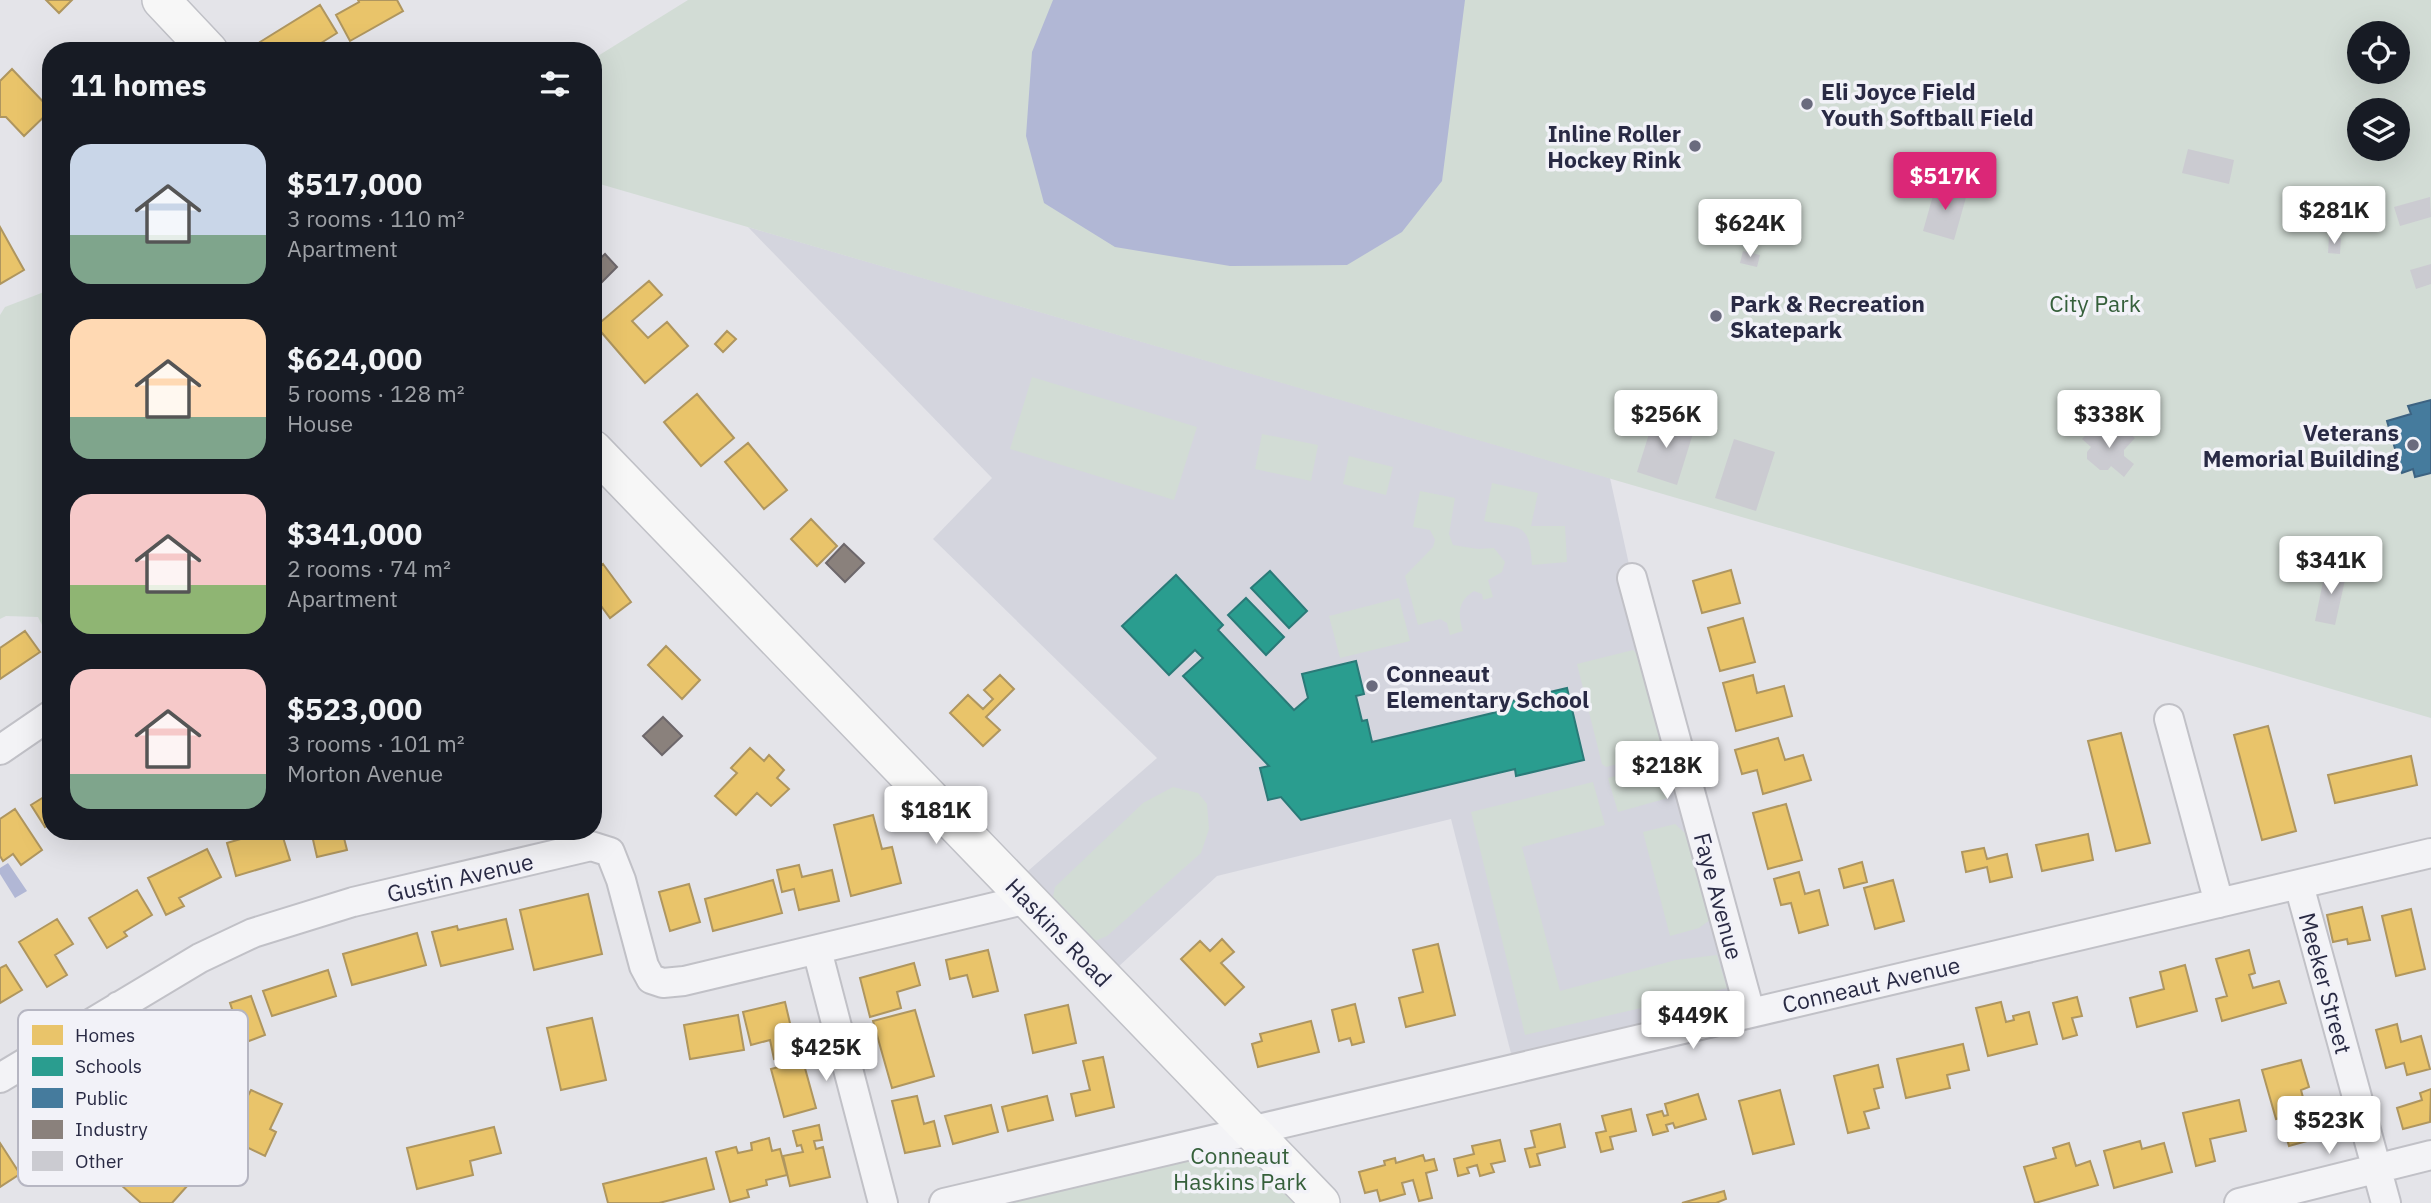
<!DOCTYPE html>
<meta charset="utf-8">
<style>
:root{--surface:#171b24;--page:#20242c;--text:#f1f3f6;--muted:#9ea1a6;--accent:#db2777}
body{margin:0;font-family:"IBM Plex Sans",sans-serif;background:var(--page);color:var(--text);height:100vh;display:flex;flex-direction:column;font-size:26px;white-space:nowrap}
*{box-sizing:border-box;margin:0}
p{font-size:23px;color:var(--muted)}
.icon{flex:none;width:38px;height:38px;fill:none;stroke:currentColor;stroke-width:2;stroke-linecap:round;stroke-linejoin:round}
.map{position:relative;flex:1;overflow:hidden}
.drawer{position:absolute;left:42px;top:42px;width:560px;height:798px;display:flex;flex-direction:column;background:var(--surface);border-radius:28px;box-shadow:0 7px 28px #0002}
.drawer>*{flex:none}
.fabs{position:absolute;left:2347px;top:21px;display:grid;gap:14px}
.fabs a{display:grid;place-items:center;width:63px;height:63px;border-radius:50%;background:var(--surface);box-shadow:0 7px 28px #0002;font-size:35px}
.price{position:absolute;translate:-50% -60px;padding:0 16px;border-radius:7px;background:#fff;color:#222;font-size:23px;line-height:46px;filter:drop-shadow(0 2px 4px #0008)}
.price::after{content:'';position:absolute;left:50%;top:42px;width:21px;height:16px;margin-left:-10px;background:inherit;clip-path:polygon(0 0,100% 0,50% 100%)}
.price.current{background:var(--accent);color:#fff}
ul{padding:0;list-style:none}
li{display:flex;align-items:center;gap:21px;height:175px;padding:0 28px}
li span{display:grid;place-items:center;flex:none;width:196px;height:140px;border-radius:21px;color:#555}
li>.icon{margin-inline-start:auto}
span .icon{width:84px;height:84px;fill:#fffc;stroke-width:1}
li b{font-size:30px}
h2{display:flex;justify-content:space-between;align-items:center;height:84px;padding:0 28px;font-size:30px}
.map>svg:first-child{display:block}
.built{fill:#d4d5de}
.green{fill:#d2dcd5;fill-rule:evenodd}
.water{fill:#b1b7d5}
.homes{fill:#e9c46a;stroke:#af965f;stroke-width:2}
.schools{fill:#2a9d8f;stroke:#2a7a78;stroke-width:2}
.public{fill:#457b9d;stroke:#3d6382;stroke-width:2}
.industry{fill:#8a817c;stroke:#6d676b;stroke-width:2}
.building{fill:#cbcbd1}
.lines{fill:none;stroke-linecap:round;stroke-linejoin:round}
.minor-casing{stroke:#c1c1c7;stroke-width:32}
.major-casing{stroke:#c0c1c7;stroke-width:40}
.minor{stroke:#f3f3f6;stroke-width:28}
.major{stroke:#f7f7f7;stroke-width:37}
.poi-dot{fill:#6a6b7e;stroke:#f2f2f8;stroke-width:2.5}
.labels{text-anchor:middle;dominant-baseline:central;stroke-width:7;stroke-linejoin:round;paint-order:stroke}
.poi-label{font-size:23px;font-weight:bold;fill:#292a44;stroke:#f2f2f8;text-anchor:start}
.park-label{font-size:23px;fill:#36603b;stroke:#f2f2f8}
.street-label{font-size:23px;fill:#292a44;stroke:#f2f2f8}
.key{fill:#f2f2f8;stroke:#b6b6c2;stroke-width:2}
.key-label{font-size:19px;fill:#292a44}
</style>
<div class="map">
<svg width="2431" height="1203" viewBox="0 0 2431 1203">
<rect width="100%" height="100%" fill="#e4e4e9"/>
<path class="built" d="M748,227L1610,478L1632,578L1750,1012L1515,1069L1451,819L1217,876L1105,979L1013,884L1157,758L933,539L992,478Z"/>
<path class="green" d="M688,0H2431V718L593,182V59ZM2359,33H2398V72H2359ZM2359,110H2398V149H2359Z
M44,292L51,294V578L48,579H51V643L38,617L6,616L0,619V315L5,307Z
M1032,377L1197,427L1174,500L1010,449Z
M1262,434L1318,445L1311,481L1255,469Z
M1349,456L1393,467L1386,495L1343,484Z
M1492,483L1538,493L1531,526H1565L1567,562L1532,565C1529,522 1523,529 1484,521Z
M1420,491L1455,498L1449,534L1453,545L1478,549L1494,548L1505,562L1502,572L1488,580L1493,597L1483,600L1482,594L1474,591C1457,601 1458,615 1463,631L1450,635L1447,623L1440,619L1418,625L1405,576L1433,547L1435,540L1430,530L1413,527Z
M1399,598L1410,641L1340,658L1329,616Z
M1633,650L1639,656L1664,752L1606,767L1602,764L1577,664Z
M1668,762L1676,787L1666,790L1668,798L1618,812L1608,778Z
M1593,782L1605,825L1522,847L1560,991L1676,960L1717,955L1727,988L1525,1035L1471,812Z
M1173,787L1198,793L1207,804L1209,829L1201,853L1107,936L1088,944L1051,906L1055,887L1143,803Z
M1675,824L1685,833L1710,920L1699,928L1670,936L1643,832Z
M1251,1131L1321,1203H943Z"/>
<path class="water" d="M1053,0H1465L1442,181L1402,232L1347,265L1230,266L1115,247L1044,203L1026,136L1032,52Z
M8,863L27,891L15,898L0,874V868Z"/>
<path class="homes" d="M46,0H72L59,13Z
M358,0H397L403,11L350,41L336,15L359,2Z
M320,5L337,33L321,43L325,51H265L260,42Z
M12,69L51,110L24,136L6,117H0V81Z
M0,227L24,270L0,284Z
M649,281L662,295L632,321L648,338L667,322L688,346L645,383L596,326Z
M727,331L736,339L723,352L715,344Z
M697,394L734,438L701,466L664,422Z
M748,443L787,490L764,509L725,462Z
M811,519L837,546L817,566L791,539Z
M603,564L631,602L610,618L593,595V571Z
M1731,570L1740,603L1702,613L1693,581Z
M1743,618L1755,662L1720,671L1708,628Z
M25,631L40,652L0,679V648Z
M666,646L700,680L682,699L648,665Z
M1000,675L1014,689L986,717L1000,730L983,746L950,713L968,695L983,709L993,699L984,690Z
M1753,675L1757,693L1784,686L1792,716L1736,731L1723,683Z
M2268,726L2296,831L2262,840L2234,735Z
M2121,733L2150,843L2116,851L2088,741Z
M1778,738L1785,760L1803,755L1811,780L1763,794L1757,770L1742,774L1735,750Z
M750,748L764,761L769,755L784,770L777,778L789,789L771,806L757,793L736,815L715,796L737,773L731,768Z
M2411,756L2417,785L2335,803L2328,775Z
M51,787V823L45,827L31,805L47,795L45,791Z
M1786,804L1802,860L1768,869L1753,813Z
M15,809L42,850L21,865L13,854L3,861L0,856V819Z
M873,815L882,849L892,847L901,883L851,896L834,825Z
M268,831H281L290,860L236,876L227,843Z
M311,831H353L343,834L347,850L317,857Z
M389,831H417L391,837Z
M2088,834L2093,860L2042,871L2036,845Z
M1984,848L1987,859L2007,854L2012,877L1990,882L1987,867L1966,872L1962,852Z
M207,849L221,877L179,898L184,906L166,915L148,878Z
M1862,862L1867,882L1844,888L1839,869Z
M799,865L802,877L832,870L839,901L799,910L794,889L782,892L777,870Z
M1799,872L1805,894L1819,890L1828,925L1799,933L1791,903L1781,905L1774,879Z
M773,880L782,913L713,931L705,899Z
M1893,880L1904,921L1875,929L1864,888Z
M689,884L700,922L670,931L659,892Z
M137,890L152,915L124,932L127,936L107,948L89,918Z
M588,894L602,954L534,970L520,910Z
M2362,907L2370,940L2348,944L2347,939L2333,942L2327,915Z
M2411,909L2425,969L2396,976L2382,916Z
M57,919L73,944L55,955L67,975L47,987L19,942Z
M506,919L513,949L441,966L432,932L457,926L458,930Z
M417,933L426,965L352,985L343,954Z
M1222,939L1234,952L1221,963L1244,987L1225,1005L1181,959L1200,941L1210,951Z
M1438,944L1455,1015L1406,1027L1399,998L1423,992L1413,950Z
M988,950L998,991L973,997L967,975L950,979L946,960Z
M2249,950L2255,973L2249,975L2253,988L2279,981L2286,1003L2222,1021L2216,999L2227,996L2216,959Z
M914,963L920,985L897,992L901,1008L870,1017L860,978Z
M6,965L22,990L0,1003V968Z
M2185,965L2197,1011L2137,1027L2130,998L2164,989L2160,972Z
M328,970L336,996L272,1016L263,991Z
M251,996L265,1035L195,1061L185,1034L233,1012L230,1003Z
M2077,997L2082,1016L2072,1018L2077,1035L2063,1039L2053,1003Z
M785,1002L797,1053L774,1059L770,1040L751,1045L743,1012Z
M2001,1002L2006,1022L2014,1020L2013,1016L2029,1012L2037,1044L1988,1056L1976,1008Z
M1355,1004L1364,1042L1352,1045L1350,1038L1339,1041L1332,1010Z
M1068,1005L1076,1043L1033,1053L1025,1015Z
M915,1010L934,1076L892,1088L873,1021Z
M738,1015L744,1050L690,1059L684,1025Z
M592,1018L606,1080L561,1090L547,1028Z
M1311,1021L1319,1052L1258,1067L1252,1044L1262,1041L1260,1034Z
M2397,1024L2401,1042L2421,1036L2430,1069L2407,1075L2404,1063L2386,1068L2376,1030Z
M1963,1044L1969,1070L1947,1075L1950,1088L1906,1098L1897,1059Z
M1103,1057L1114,1107L1076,1116L1071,1094L1090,1090L1083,1061Z
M2301,1060L2309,1087L2301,1090L2314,1139L2289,1146L2281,1118L2276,1119L2262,1070Z
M803,1061L816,1108L784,1117L771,1069Z
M1878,1065L1883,1087L1874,1089L1879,1108L1864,1112L1869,1128L1848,1133L1834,1076Z
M2431,1089L2430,1122L2403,1129L2397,1108L2422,1100L2420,1093Z
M251,1090L282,1104L270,1129L276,1132L265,1156L226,1137Z
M1780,1090L1794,1144L1753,1154L1739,1101Z
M1698,1094L1706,1119L1675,1128L1673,1123L1666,1125L1668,1131L1653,1135L1647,1115L1662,1111L1664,1116L1668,1115L1665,1104Z
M917,1096L924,1124L934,1121L940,1146L905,1153L892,1101Z
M1047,1096L1053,1120L1008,1131L1002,1107Z
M2239,1100L2246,1131L2210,1139L2215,1161L2196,1166L2183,1113Z
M991,1105L998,1132L953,1144L945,1116Z
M1631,1109L1636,1131L1610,1137L1613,1149L1601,1152L1596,1133L1606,1131L1602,1116Z
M1560,1124L1565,1147L1537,1154L1540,1165L1530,1167L1525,1149L1535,1147L1531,1131Z
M819,1125L822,1140L814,1141L816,1149L823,1147L830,1177L790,1186L783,1156L803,1152L801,1145L797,1146L793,1131Z
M494,1127L501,1153L470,1161L473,1175L417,1189L407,1148Z
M769,1138L772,1151L780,1149L787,1175L766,1180L767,1185L747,1190L749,1197L730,1202L716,1152L736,1147L738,1153L752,1150L751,1143Z
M1500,1140L1505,1161L1491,1164L1494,1172L1480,1176L1477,1165L1467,1168L1469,1173L1458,1176L1454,1159L1474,1154L1472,1146Z
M2140,1141L2142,1149L2164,1143L2172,1172L2114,1188L2104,1151Z
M0,1143L20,1174L0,1187Z
M2069,1143L2076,1166L2090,1161L2098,1185L2035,1203L2024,1167L2056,1158L2053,1148Z
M1423,1155L1425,1161L1434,1159L1437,1170L1426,1173L1432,1198L1419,1201L1413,1180L1402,1183L1405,1194L1380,1201L1377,1190L1365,1193L1359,1172L1385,1165L1384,1161L1395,1158L1396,1163Z
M706,1158L714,1189L659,1203H608L603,1184Z
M177,1159L196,1176L172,1203H141L121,1185L136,1167L154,1183Z
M1724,1191L1726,1199L1716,1203H1682Z"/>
<path class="schools" d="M1270,571L1307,611L1289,628L1251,588Z
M1176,575L1223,625L1218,630L1294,710L1308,698L1302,674L1356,661L1364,694L1356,696L1362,721L1367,720L1372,742L1501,711L1499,704L1567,688L1584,760L1516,776L1515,769L1301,820L1281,797L1268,800L1260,768L1269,766L1183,676L1203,658L1195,650L1169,675L1122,626Z
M1246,598L1284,637L1266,655L1228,615Z"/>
<path class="public" d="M2431,400V473L2415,477L2413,469L2402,473L2387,421L2411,414L2408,406Z"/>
<path class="industry" d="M605,254L617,267L600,284L593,277V265Z
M844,544L864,563L845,582L826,563Z
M663,717L682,736L662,755L643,736Z"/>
<path class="building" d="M2188,149L2234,160L2229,184L2182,173Z
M1936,185L1967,194L1954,240L1923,231Z
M2430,197L2431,217L2400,226L2394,207Z
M2329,237L2341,238L2340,254L2328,253Z
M1743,251L1760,255L1757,267L1740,263Z
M2431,264V284L2416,289L2410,270Z
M1655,415L1695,427L1677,485L1637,472Z
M2119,425L2135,438L2124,450V456L2134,464L2124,477L2111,466L2108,470H2100L2087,459V452L2091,447L2082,439L2094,426L2104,436H2110Z
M1734,439L1775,452L1756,511L1715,498Z
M2326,567L2347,571L2335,625L2315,621Z"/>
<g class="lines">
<defs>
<path id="minor" d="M1632,578L1750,1012
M2169,719L2219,903
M0,750L51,715
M2299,885L2386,1203
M817,950L883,1203
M77,1031L115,1098L128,1110L145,1113L162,1100V1081L119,1006
M0,1078L200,958L253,933L353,902L591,846L610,852L621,880L644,966L651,979L663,983L684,981L1028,899
M944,1203L2431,853
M2239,1203L2431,1155"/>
<path id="major" d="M161,0L209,51
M593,449L1321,1203"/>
</defs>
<use href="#minor" class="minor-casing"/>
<use href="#major" class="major-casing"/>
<use href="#minor" class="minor"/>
<use href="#major" class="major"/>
</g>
<g class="poi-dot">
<circle cx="1807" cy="104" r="7"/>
<circle cx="1695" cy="146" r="7"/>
<circle cx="1716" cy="316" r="7"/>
<circle cx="2413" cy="445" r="7"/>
<circle cx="1372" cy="686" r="7"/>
</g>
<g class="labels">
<g class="poi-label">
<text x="1821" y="91">Eli Joyce Field<tspan x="1821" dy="26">Youth Softball Field</tspan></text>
<text x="1681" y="133" text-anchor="end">Inline Roller<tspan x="1681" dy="26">Hockey Rink</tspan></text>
<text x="1730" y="303">Park &amp; Recreation<tspan x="1730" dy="26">Skatepark</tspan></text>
<text x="2399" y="432" text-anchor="end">Veterans<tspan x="2399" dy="26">Memorial Building</tspan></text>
<text x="1386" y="673">Conneaut<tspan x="1386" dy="26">Elementary School</tspan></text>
</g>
<g class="park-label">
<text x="2095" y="303">City Park</text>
<text x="1240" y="1155">Conneaut<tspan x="1240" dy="26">Haskins Park</tspan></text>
</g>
<g class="street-label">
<text transform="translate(460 877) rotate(-13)">Gustin Avenue</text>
<text transform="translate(1719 896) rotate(75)">Faye Avenue</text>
<text transform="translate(1059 932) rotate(46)">Haskins Road</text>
<text transform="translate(2326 983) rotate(75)">Meeker Street</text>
<text transform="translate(1871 984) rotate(-13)">Conneaut Avenue</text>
</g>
</g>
<rect x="18" y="1010" width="230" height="176" rx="10" class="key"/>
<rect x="32" y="1025" width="31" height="20" fill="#e9c46a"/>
<rect x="32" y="1057" width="31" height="19" fill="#2a9d8f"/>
<rect x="32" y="1088" width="31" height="20" fill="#457b9d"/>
<rect x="32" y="1120" width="31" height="19" fill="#8a817c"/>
<rect x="32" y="1151" width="31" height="20" fill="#cbcbd1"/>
<g class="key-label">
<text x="75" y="1042">Homes</text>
<text x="75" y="1073">Schools</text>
<text x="75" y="1105">Public</text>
<text x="75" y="1136">Industry</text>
<text x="75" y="1168">Other</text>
</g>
</svg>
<div class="fabs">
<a><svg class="icon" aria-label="locate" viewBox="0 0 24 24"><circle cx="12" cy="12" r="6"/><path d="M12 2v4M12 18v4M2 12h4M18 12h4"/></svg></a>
<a><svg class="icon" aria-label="layers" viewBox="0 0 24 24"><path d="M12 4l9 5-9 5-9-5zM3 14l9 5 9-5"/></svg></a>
</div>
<b class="price current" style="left:1945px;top:212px">$517K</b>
<b class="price" style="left:2334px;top:246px">$281K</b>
<b class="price" style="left:1750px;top:259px">$624K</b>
<b class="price" style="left:1666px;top:450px">$256K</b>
<b class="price" style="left:2109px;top:450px">$338K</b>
<b class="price" style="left:2331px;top:596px">$341K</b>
<b class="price" style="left:1667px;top:801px">$218K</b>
<b class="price" style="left:936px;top:846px">$181K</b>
<b class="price" style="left:1693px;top:1051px">$449K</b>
<b class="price" style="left:826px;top:1083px">$425K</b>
<b class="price" style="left:2329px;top:1156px">$523K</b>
<section class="drawer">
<h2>11 homes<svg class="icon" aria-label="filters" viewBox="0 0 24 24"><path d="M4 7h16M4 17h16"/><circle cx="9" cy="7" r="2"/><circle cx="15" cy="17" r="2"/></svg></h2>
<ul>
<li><span style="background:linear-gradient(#c9d6e8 65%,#7fa58c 0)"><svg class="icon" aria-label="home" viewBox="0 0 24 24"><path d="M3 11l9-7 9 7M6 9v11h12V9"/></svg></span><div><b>$517,000</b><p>3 rooms · 110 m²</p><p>Apartment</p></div></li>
<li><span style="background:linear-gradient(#ffd9b3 70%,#7fa58c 0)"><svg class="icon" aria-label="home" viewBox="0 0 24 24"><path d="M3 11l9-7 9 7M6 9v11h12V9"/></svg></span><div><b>$624,000</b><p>5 rooms · 128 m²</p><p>House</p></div></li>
<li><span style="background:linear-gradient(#f6c9c9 65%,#8fb573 0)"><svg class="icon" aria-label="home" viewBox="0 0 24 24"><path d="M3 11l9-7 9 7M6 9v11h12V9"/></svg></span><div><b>$341,000</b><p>2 rooms · 74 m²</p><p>Apartment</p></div></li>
<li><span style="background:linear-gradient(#f6c9c9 75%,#7fa58c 0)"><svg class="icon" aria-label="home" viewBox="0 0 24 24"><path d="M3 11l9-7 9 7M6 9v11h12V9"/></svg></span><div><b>$523,000</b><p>3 rooms · 101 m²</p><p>Morton Avenue</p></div></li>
</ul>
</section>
</div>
